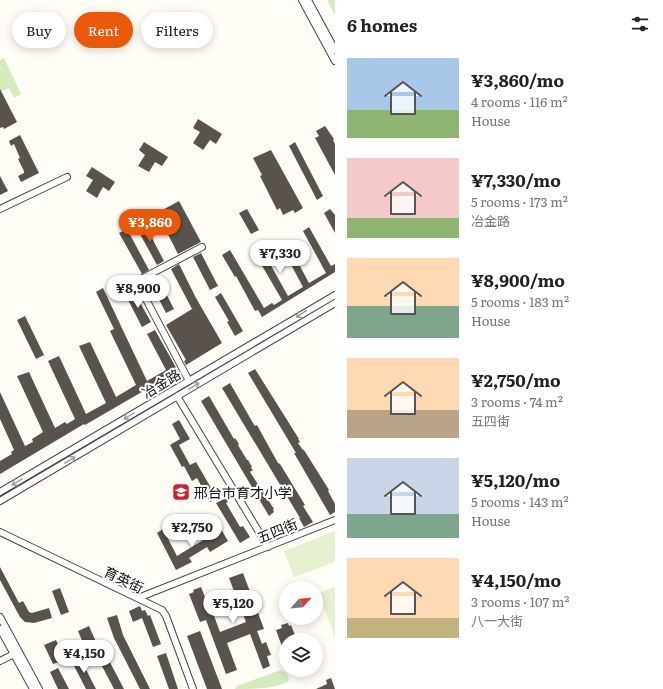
<!DOCTYPE html>
<meta charset="utf-8">
<style>
:root{--surface:#fff;--page:#f2f2f2;--text:#202124;--muted:#757577;--accent:#ea580c}
body{margin:0;font-family:Literata,"Noto Sans SC",serif;background:var(--page);color:var(--text);height:100vh;display:flex;flex-direction:column;font-size:15px;white-space:nowrap}
*{box-sizing:border-box;margin:0}
p{font-size:13px;color:var(--muted)}
.icon{flex:none;width:22px;height:22px;fill:none;stroke:currentColor;stroke-width:2;stroke-linecap:round;stroke-linejoin:round}
.map{position:relative;flex:1;overflow:hidden}
.side{display:flex;flex-direction:column;background:var(--surface);width:328px}
.side>*{flex:none}
.top-card{position:absolute;left:12px;top:12px;width:263px;height:36px;display:flex;gap:8px}
.needle{width:26px;rotate:63deg}
.controls{position:absolute;left:279px;top:581px;display:grid;gap:8px}
.controls a{display:grid;place-items:center;width:44px;height:44px;border-radius:50%;background:var(--surface);box-shadow:0 2px 10px #0003;font-size:20px}
.price{position:absolute;translate:-50% -34px;padding:0 9px;border-radius:14px;background:#fff;color:#222;font-size:13px;line-height:26px;filter:drop-shadow(0 1px 2px #0008)}
.price::after{content:'';position:absolute;left:50%;top:24px;width:12px;height:9px;margin-left:-6px;background:inherit;clip-path:polygon(0 0,100% 0,50% 100%)}
.price.selected{background:var(--accent);color:#fff}
ul{padding:0;list-style:none}
li{display:flex;align-items:center;gap:12px;height:100px;padding:0 12px}
li span{display:grid;place-items:center;flex:none;width:112px;height:80px;border-radius:0px;color:#555}
li>.icon{margin-inline-start:auto}
span .icon{width:48px;height:48px;fill:#fffc;stroke-width:1}
li b{font-size:17px}
h2{display:flex;justify-content:space-between;align-items:center;height:48px;padding:0 12px;font-size:17px}
.chip{padding:0 14px;border-radius:18px;background:var(--surface);box-shadow:0 2px 10px #0003;font-size:14px;line-height:36px}
.chip.selected{background:var(--accent);color:#fff}
main{display:flex;flex:1;min-height:0}
.map>svg:first-child{display:block}
.green{fill:#d5ebbd}
.pitch{fill:#e6f2cf}
.building{fill:#5a524d}
.lines{fill:none;stroke-linecap:round;stroke-linejoin:round}
.minor-casing{stroke:#444;stroke-width:8}
.minor{stroke:#fff;stroke-width:6}
.oneway{stroke:#a0a0a0}
.labels{text-anchor:middle;dominant-baseline:central;stroke-width:4;stroke-linejoin:round;paint-order:stroke}
.street-label{font-size:14px;fill:#111;stroke:#fff}
.poi-label{font-size:14px;fill:#111;stroke:#fff;text-anchor:start}
</style>
<main>
<div class="map">
<svg width="335" height="689" viewBox="0 0 335 689">
<rect width="100%" height="100%" fill="#fffdf5"/>
<path class="green" d="M327,0H335V15Z
M4,58L21,94L14,98L9,88L0,92V60Z
M281,670C286,672 289,675 289,681C276,689 251,689 235,689L237,686Z"/>
<path class="pitch" d="M335,531V562L294,577L284,551Z
M335,587V638L319,593Z"/>
<path class="building" d="M0,89L17,122L4,129L3,127L0,128Z
M198,119L222,134L216,144L210,140L203,150L193,143L200,132L193,128Z
M325,126L334,139L333,140L335,144V175L315,138L319,136L316,131Z
M20,135L39,173L21,182L18,176L24,173V171L18,159L20,158L14,144L11,146L9,141Z
M144,142L168,157L162,166L155,162L149,172L138,166L145,155L139,150Z
M295,142L323,196L317,200L289,146Z
M271,150L303,208L295,213L293,210L283,215L280,208L277,210L260,176L262,175L253,158Z
M92,167L115,182L109,191L103,187L97,198L86,191L93,180L86,176Z
M0,176L8,191L0,195Z
M179,201L201,242L178,254L157,213Z
M247,209L259,230L251,234L239,213Z
M330,209L335,215V233L324,213Z
M143,221L164,261L157,265L135,225Z
M309,227L331,266L335,264V272L262,317L258,310L255,311L236,276L235,277L222,255L230,250L264,308L272,303L274,305L282,300L257,257L264,253L288,296L303,287L280,244L286,240L309,283L326,273L303,231Z
M127,229L149,270L142,274L119,233Z
M201,253L218,286L210,290L193,257Z
M179,264L196,298L222,343L186,365L184,361L186,360L166,325L192,309L171,269Z
M157,276L174,309L166,313L149,280Z
M103,288L147,381L166,370L147,334L155,330L178,371L85,425L84,424L0,474V461L12,454L11,452L14,450L0,419V392L25,446L33,442L32,439L43,432L17,376L29,372L55,428L65,422L67,424L75,419L48,361L59,356L86,414L106,403L79,346L90,342L116,397L136,385L110,331L114,329L96,292Z
M133,290L151,322L142,327L125,294Z
M221,293L243,331L235,336L227,322L229,321L215,297Z
M25,316L44,355L36,359L17,320Z
M255,369L299,439H298L300,442L298,443L303,450H304L329,490L328,491L335,504V512L330,515L294,453H296L248,373Z
M230,383L253,423L255,426L257,425L263,436L278,463L280,464L305,505L303,506L313,522L304,527L299,518H300L222,388Z
M209,396L234,439L235,438L239,444L238,445L247,460H248L252,467L251,468L253,470L250,472L274,509L273,510L274,512L269,516L201,401Z
M179,420L190,439L179,445L190,465L196,462L217,498L210,502L197,478L192,481L184,466L182,467L170,445L180,439L172,424Z
M226,498L228,502L226,503L240,527L243,526L250,537L240,543L216,503Z
M163,529L177,556L221,529L228,541L210,552L207,547L189,558L192,562L176,570L157,533Z
M0,567L19,603L23,601L29,612L32,613L49,608L52,618L34,623L25,622L20,617L0,580Z
M243,573L264,629L257,631L262,644L266,642L271,655L267,656L270,666L263,669L250,634L227,643L237,670L226,674L206,620L200,622L189,594L194,592L193,590L201,587L208,605H210L220,632L246,622L229,578Z
M60,588L69,612L61,615L52,591Z
M140,606L142,611L145,610L148,616L150,615L161,644L153,647L142,618L133,622L129,611Z
M117,615L123,635L150,689H140L114,638L107,618Z
M288,623L289,626L291,625L297,640H286L285,655L276,630L282,628L281,625Z
M89,626L100,651L103,649L124,689H114L92,647L86,650L78,631Z
M200,631L222,689H207L187,636Z
M56,640L65,660L53,664L44,645Z
M166,653L178,689H169L157,656Z
M80,658L96,689H86L72,662Z
M58,668L69,689H58L50,672Z
M331,678L335,689H316L327,684L326,680Z"/>
<g class="lines">
<defs>
<path id="minor" d="M302,0L335,61
M308,0L335,50
M0,209L67,177
M189,381L138,284L141,279L202,247
M177,396L268,547
M0,492L335,295
M0,501L335,303
M0,532L162,610L166,616L193,689
M138,598L335,520
M0,617L39,689
M0,629L33,689
M0,661L14,654"/>
</defs>
<use href="#minor" class="minor-casing"/>
<use href="#minor" class="minor"/>
</g>
<defs><path id="oneway-shaft" d="M-6 0H5M1.5-3L5.5 0L1.5 3" fill="none" stroke-width="1.6" stroke-linecap="round" stroke-linejoin="round"/></defs>
<g class="oneway">
<use href="#oneway-shaft" transform="translate(301 314) rotate(149)"/>
<use href="#oneway-shaft" transform="translate(194 386) rotate(-31)"/>
<use href="#oneway-shaft" transform="translate(129 416) rotate(149)"/>
<use href="#oneway-shaft" transform="translate(70 460) rotate(-31)"/>
<use href="#oneway-shaft" transform="translate(17 482) rotate(149)"/>
</g>
<defs>
<symbol id="school-square" viewBox="-11 -11 22 22"><rect x="-9" y="-9" width="18" height="18" rx="4" fill="#c4262e" stroke="#fff"/><path d="M0-5L7-2L0 1L-7-2ZM-4 1L0 2.5L4 1V4Q0 6-4 4Z" fill="#fff"/></symbol>
</defs>
<g fill-rule="evenodd">
<use href="#school-square" x="171" y="482" width="20" height="20"/>
</g>
<g class="labels">
<g class="street-label">
<text transform="translate(161 383) rotate(-31)">冶金路</text>
<text transform="translate(277 530) rotate(-22)">五四街</text>
<text transform="translate(124 579) rotate(26)">育英街</text>
</g>
<g class="poi-label">
<text x="194" y="492">邢台市育才小学</text>
</g>
</g>
</svg>
<div class="controls">
<a><svg class="needle" viewBox="-14 -14 28 28"><path d="M0-13l5 13h-10z" fill="#e53935"/><path d="M0 13l5-13h-10z" fill="#757577"/></svg></a>
<a><svg class="icon" aria-label="layers" viewBox="0 0 24 24"><path d="M12 4l9 5-9 5-9-5zM3 14l9 5 9-5"/></svg></a>
</div>
<b class="price selected" style="left:150px;top:243px">¥3,860</b>
<b class="price" style="left:280px;top:274px">¥7,330</b>
<b class="price" style="left:138px;top:309px">¥8,900</b>
<b class="price" style="left:192px;top:548px">¥2,750</b>
<b class="price" style="left:233px;top:624px">¥5,120</b>
<b class="price" style="left:84px;top:674px">¥4,150</b>
<div class="top-card">
<a class="chip">Buy</a>
<a class="chip selected">Rent</a>
<a class="chip">Filters</a>
</div>
</div>
<section class="side">
<h2>6 homes<svg class="icon" aria-label="filters" viewBox="0 0 24 24"><path d="M4 7h16M4 17h16"/><circle cx="9" cy="7" r="2"/><circle cx="15" cy="17" r="2"/></svg></h2>
<ul>
<li><span style="background:linear-gradient(#a9c7e8 65%,#8fb573 0)"><svg class="icon" aria-label="home" viewBox="0 0 24 24"><path d="M3 11l9-7 9 7M6 9v11h12V9"/></svg></span><div><b>¥3,860/mo</b><p>4 rooms · 116 m²</p><p>House</p></div></li>
<li><span style="background:linear-gradient(#f6c9c9 75%,#8fb573 0)"><svg class="icon" aria-label="home" viewBox="0 0 24 24"><path d="M3 11l9-7 9 7M6 9v11h12V9"/></svg></span><div><b>¥7,330/mo</b><p>5 rooms · 173 m²</p><p>冶金路</p></div></li>
<li><span style="background:linear-gradient(#ffd9b3 60%,#7fa58c 0)"><svg class="icon" aria-label="home" viewBox="0 0 24 24"><path d="M3 11l9-7 9 7M6 9v11h12V9"/></svg></span><div><b>¥8,900/mo</b><p>5 rooms · 183 m²</p><p>House</p></div></li>
<li><span style="background:linear-gradient(#ffd9b3 65%,#b9a48a 0)"><svg class="icon" aria-label="home" viewBox="0 0 24 24"><path d="M3 11l9-7 9 7M6 9v11h12V9"/></svg></span><div><b>¥2,750/mo</b><p>3 rooms · 74 m²</p><p>五四街</p></div></li>
<li><span style="background:linear-gradient(#c9d6e8 70%,#7fa58c 0)"><svg class="icon" aria-label="home" viewBox="0 0 24 24"><path d="M3 11l9-7 9 7M6 9v11h12V9"/></svg></span><div><b>¥5,120/mo</b><p>5 rooms · 143 m²</p><p>House</p></div></li>
<li><span style="background:linear-gradient(#ffd9b3 75%,#c2b280 0)"><svg class="icon" aria-label="home" viewBox="0 0 24 24"><path d="M3 11l9-7 9 7M6 9v11h12V9"/></svg></span><div><b>¥4,150/mo</b><p>3 rooms · 107 m²</p><p>八一大街</p></div></li>
</ul>
</section>
</main>
